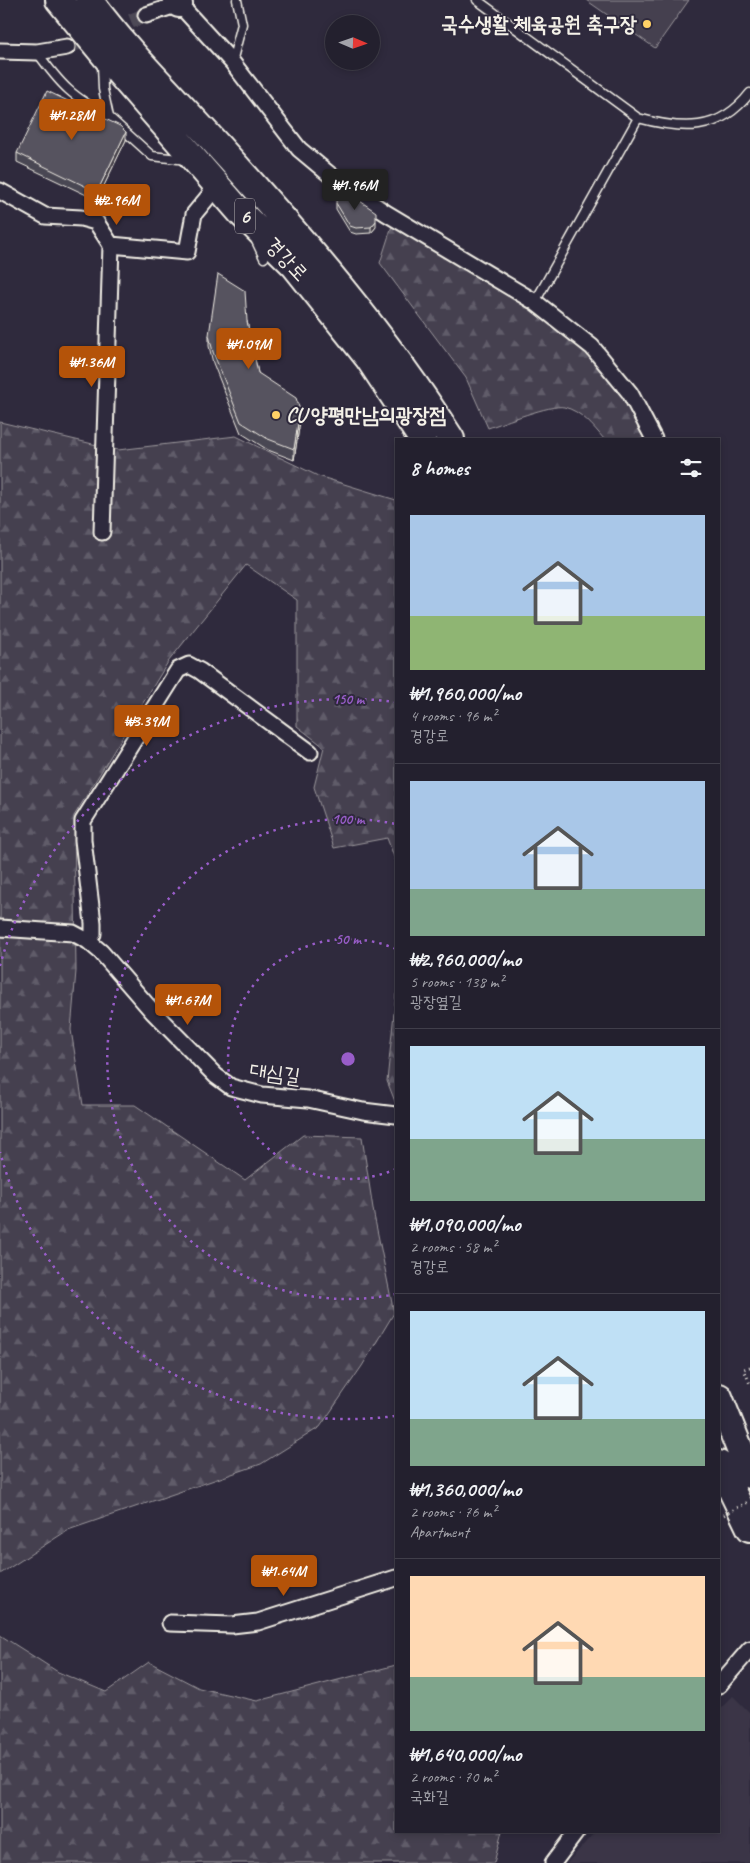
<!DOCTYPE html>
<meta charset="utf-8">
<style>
:root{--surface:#23202e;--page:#2b2836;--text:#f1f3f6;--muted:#a3a3aa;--line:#403e4a;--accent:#b45309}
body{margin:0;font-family:Caveat,"Poor Story",sans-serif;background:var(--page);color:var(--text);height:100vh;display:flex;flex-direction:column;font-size:19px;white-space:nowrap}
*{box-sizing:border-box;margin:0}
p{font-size:16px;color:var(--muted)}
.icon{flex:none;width:28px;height:28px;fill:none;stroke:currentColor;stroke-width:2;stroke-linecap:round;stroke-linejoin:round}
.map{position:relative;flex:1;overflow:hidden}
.details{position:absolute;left:395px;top:438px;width:325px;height:1395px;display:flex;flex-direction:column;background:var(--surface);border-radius:0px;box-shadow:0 2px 8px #0003,0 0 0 1px var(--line)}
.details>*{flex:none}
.needle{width:32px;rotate:92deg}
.tools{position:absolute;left:325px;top:15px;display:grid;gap:10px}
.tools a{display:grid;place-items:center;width:55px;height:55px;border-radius:50%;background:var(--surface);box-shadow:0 2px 8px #0003,0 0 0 1px var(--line);font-size:25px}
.price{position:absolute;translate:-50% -42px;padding:0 11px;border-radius:5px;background:var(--accent);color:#fff;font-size:16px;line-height:32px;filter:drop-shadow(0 1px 2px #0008)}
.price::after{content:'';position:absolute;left:50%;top:30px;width:15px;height:11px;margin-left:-8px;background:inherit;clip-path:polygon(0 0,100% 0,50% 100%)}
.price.on{background:#222;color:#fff}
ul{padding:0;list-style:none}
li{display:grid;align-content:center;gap:10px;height:265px;padding:0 15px}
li+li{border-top:1px solid var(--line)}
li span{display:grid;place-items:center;height:155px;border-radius:0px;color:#555}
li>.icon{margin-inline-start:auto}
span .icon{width:90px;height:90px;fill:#fffc;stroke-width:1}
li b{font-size:21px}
h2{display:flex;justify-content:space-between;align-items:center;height:60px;padding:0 15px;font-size:21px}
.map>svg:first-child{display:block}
.built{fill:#3b3647}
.forest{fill:url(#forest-firs);stroke:#9c989c}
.pitch{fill:#454050;stroke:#9c989c}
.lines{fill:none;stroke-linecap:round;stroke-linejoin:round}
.minor-tunnel{stroke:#4d4857;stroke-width:15;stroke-dasharray:15 8;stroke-linecap:butt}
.service-casing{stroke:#f4f1e8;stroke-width:11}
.minor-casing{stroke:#f4f1e8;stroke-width:19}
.trunk-casing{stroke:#f4f1e8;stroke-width:30}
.path{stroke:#f4f1e8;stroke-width:3;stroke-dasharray:1 4;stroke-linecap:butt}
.service{stroke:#2f2a3d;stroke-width:8}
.minor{stroke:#2f2a3d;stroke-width:15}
.trunk{stroke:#2f2a3d;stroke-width:26}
.path-bridge{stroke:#f4f1e8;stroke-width:3;stroke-dasharray:1 4;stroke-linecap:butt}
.wall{fill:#4a4752;stroke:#f4f1e8}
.shaded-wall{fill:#3c3942;stroke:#f4f1e8}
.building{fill:#56525f;stroke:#f4f1e8}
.ring{fill:none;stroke:#995dc9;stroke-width:2.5;stroke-dasharray:2.5 5}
.poi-dot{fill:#ffd166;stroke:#2f2a3d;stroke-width:2}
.labels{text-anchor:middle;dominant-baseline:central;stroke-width:4;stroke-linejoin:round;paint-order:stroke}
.shield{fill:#2f2a3d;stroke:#b9b5b5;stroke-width:1}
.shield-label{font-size:20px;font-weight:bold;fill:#f4f1e8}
.poi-label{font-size:21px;font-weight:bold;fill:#f4f1e8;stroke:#2f2a3d;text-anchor:end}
.street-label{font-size:21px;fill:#f4f1e8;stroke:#2f2a3d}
.centre{fill:#995dc9;stroke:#2f2a3d;stroke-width:2.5}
.ring-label{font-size:15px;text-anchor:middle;font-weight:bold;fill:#995dc9;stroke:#2f2a3d;stroke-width:4;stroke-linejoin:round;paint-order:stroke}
</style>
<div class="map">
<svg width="750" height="1863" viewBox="0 0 750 1863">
<defs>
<pattern id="forest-firs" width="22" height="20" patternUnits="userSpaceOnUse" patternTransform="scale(1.25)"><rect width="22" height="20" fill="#454050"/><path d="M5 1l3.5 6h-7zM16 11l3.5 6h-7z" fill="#605c69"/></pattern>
</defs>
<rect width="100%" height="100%" fill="#2f2a3d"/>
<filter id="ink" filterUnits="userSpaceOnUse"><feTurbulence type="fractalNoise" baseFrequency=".02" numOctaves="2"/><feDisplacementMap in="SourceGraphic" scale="10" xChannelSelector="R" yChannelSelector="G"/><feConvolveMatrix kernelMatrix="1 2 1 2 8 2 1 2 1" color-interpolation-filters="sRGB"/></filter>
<g filter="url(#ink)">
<path class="built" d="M733,1696L750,1713V1863H567L596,1831H719V1710Z"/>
<path class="forest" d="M397,210C459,252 526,292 580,345C607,372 631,406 650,439H604C593,426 581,411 564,407C551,404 503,423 488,428L466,378L380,263Z
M0,422L118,450L236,436L318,476L396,500V862L387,838L334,848L314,787L324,747L297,726V600L246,565L168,662L74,816L76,971L71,1030L83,1105H135L245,1180L303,1135L362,1137L374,1215L394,1313L362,1366L320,1427L261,1464L68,1530L0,1574Z
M396,994V1104L387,1081Z
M0,1635L58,1672L106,1692L149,1662L199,1688L257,1701L396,1665V1831H502L494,1863H0Z"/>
<path class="pitch" d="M586,0H689L655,48Z"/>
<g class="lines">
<path class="minor-tunnel" d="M67,47L146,15"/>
<defs>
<path id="service" d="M477,0L638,118L535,302
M37,52C62,87 72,96 109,117
M232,62L242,24L237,0
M102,64L103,89L109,117L152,156L187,160
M638,118C682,130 719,133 750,93
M256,241L264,258"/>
<path id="minor" d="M146,15L179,4L232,62L299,149L335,179L386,213L535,302L592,347L630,393L654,439
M0,51L37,52L67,47
M0,191L45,216L81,218L96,222L111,245L187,252L194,214L218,185
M102,532L111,245
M0,928L73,933L88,941L101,952L153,1012L216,1076L231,1087L262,1095L308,1099L363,1111L396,1115
M88,941L93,934V923L83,840V821L178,670L189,665L200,671L310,752
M170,1623L232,1625L258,1622L396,1578
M719,1685L750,1649
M553,1863L577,1831"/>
<path id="trunk" d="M59,0L120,74L241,213L294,265L369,359L422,439
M89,0C128,53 175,98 219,147C303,240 384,333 451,439
M177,0L179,4
M719,1397L750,1475
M719,1464L750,1528"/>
</defs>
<use href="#service" class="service-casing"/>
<use href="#minor" class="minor-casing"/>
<use href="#trunk" class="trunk-casing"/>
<path class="path" d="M750,1367L744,1369L750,1384"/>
<use href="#service" class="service"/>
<use href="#minor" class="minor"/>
<use href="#trunk" class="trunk"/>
<path class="path-bridge" d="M724,1515L750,1501"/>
</g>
<path class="wall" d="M126,140L97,200L17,162V153Z
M336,203L376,227L371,233L356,234L350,232L336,209Z
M247,321L258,373L300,421L294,460L268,450L241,433L213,363L209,346V335Z"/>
<path class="shaded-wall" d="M126,132V140L97,200V192Z
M376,221V227L371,233V227Z
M300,410V421L294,460V449Z"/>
<path class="building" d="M47,91L120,126L126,132L97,192L17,153Z
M344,190L376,212V221L371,227L356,228L350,226L336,203L337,192Z
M218,274L245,291L247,321L258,373L296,398L300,410L294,449L268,439L241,422L213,352L209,335Z"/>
</g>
<g class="ring">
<path d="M396 1169A120 120 0 1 1 396 949"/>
<path d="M396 1294A240 240 0 1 1 396 824"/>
<path d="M395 1416A360 360 0 0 1 0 1152M0 966A360 360 0 0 1 395 702"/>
</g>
<g class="poi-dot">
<circle cx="647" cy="24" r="5"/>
<circle cx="276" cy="415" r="5"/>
</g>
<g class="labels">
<rect class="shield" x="235" y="198.5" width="20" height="35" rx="4"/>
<g class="shield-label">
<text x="245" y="216">6</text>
</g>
<g class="poi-label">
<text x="637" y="24">국수생활 체육공원 축구장</text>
<text x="286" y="415" text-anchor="start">CU 양평만남의광장점</text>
</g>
<g class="street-label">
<text transform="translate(287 259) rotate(47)">경강로</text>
<text transform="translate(275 1073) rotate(8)">대심길</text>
</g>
</g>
<circle cx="348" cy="1059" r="8" class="centre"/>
<g class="ring-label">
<text x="348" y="704">150 m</text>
<text x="348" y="824">100 m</text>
<text x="348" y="944">50 m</text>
</g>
</svg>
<div class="tools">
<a><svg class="needle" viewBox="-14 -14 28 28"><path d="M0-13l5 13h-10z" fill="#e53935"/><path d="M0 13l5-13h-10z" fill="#a3a3aa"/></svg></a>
</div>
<b class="price" style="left:72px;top:141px">₩1.28M</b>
<b class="price on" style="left:355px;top:211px">₩1.96M</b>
<b class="price" style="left:117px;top:226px">₩2.96M</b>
<b class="price" style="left:249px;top:370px">₩1.09M</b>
<b class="price" style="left:92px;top:388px">₩1.36M</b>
<b class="price" style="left:147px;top:747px">₩3.39M</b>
<b class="price" style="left:188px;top:1026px">₩1.67M</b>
<b class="price" style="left:284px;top:1597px">₩1.64M</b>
<section class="details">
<h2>8 homes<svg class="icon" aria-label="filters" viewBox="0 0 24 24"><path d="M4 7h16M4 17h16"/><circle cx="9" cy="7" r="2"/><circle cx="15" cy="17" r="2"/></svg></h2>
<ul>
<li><span style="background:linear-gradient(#a9c7e8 65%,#8fb573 0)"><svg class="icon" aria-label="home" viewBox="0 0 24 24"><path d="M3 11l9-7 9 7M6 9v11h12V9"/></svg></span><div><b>₩1,960,000/mo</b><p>4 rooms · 96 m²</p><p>경강로</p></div></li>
<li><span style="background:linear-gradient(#a9c7e8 70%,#7fa58c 0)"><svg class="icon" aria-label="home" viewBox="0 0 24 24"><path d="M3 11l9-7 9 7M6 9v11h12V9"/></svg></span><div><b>₩2,960,000/mo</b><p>5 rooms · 138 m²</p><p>광장옆길</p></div></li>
<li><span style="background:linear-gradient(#bfe0f5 60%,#7fa58c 0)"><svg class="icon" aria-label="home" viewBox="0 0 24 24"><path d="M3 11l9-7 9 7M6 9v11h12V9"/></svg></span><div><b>₩1,090,000/mo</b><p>2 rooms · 58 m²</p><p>경강로</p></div></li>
<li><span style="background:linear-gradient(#bfe0f5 70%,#7fa58c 0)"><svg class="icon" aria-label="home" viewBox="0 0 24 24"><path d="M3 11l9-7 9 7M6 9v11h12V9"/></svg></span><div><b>₩1,360,000/mo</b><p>2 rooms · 76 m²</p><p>Apartment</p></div></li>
<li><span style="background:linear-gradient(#ffd9b3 65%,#7fa58c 0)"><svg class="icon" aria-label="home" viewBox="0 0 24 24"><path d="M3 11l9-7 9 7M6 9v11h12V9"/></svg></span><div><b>₩1,640,000/mo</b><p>2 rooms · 70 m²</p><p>국화길</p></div></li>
</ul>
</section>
</div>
